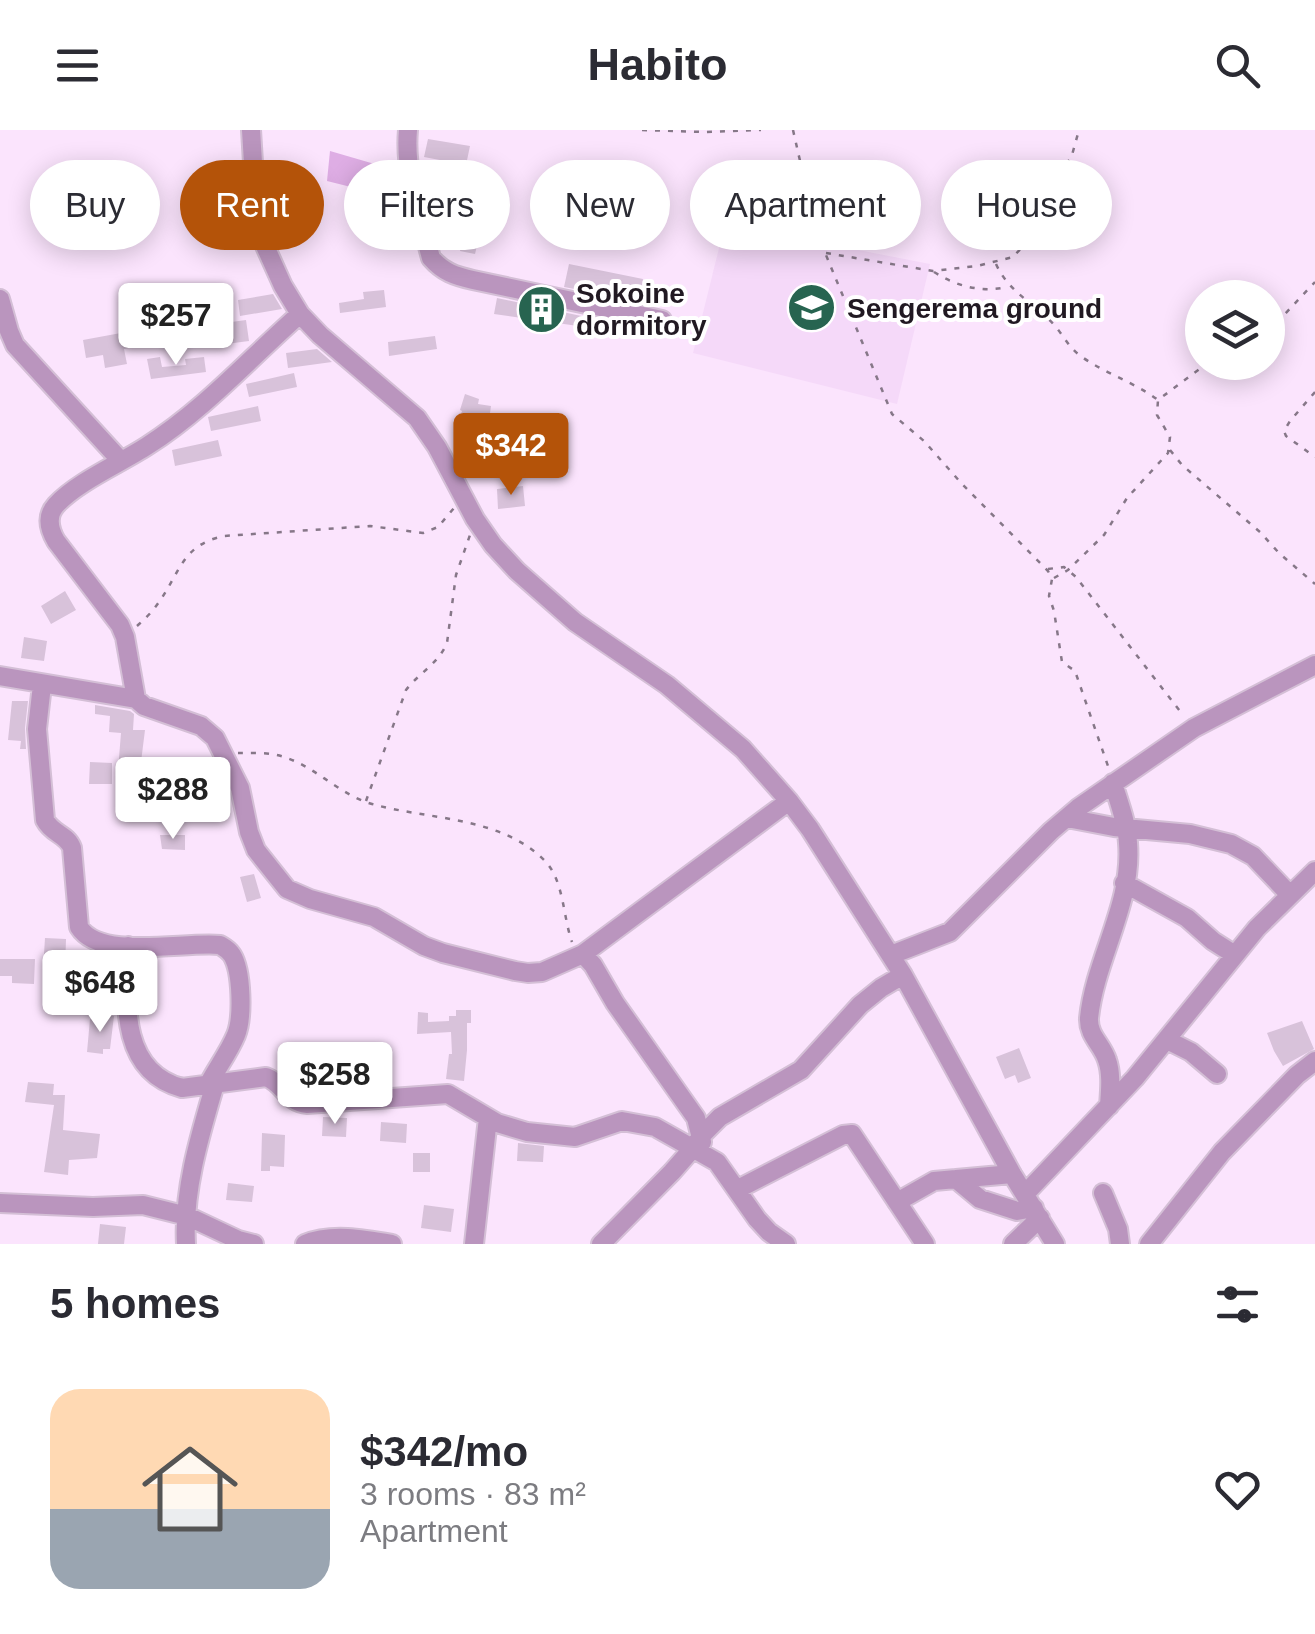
<!DOCTYPE html>
<meta charset="utf-8">
<style>
:root{--surface:#fff;--page:#f7f7f7;--text:#2b2b33;--muted:#7c7c81;--accent:#b45309}
body{margin:0;font-family:Helvetica,sans-serif;background:var(--page);color:var(--text);height:100vh;display:flex;flex-direction:column;font-size:38px;white-space:nowrap}
*{box-sizing:border-box;margin:0}
p{font-size:32px;color:var(--muted)}
.icon{flex:none;width:55px;height:55px;fill:none;stroke:currentColor;stroke-width:2;stroke-linecap:round;stroke-linejoin:round}
.map{position:relative;height:1114px;overflow:hidden}
.details{display:flex;flex-direction:column;background:var(--surface);flex:1}
.details>*{flex:none}
.banner{position:absolute;left:30px;top:30px;width:1255px;height:90px;display:flex;gap:20px}
.tools{position:absolute;left:1185px;top:150px;display:grid;gap:20px}
.tools a{display:grid;place-items:center;width:100px;height:100px;border-radius:50%;background:var(--surface);box-shadow:0 5px 25px #0003;font-size:50px}
.price{position:absolute;translate:-50% -85px;padding:0 22px;border-radius:10px;background:#fff;color:#222;font-size:32px;line-height:65px;filter:drop-shadow(0 2px 5px #0008)}
.price::after{content:'';position:absolute;left:50%;top:60px;width:30px;height:22px;margin-left:-15px;background:inherit;clip-path:polygon(0 0,100% 0,50% 100%)}
.price.active{background:var(--accent);color:#fff}
ul{padding:0;list-style:none}
li{display:flex;align-items:center;gap:30px;height:250px;padding:0 50px}
li span{display:grid;place-items:center;flex:none;width:280px;height:200px;border-radius:30px;color:#555}
li>.icon{margin-inline-start:auto}
span .icon{width:120px;height:120px;fill:#fffc;stroke-width:1}
li b{font-size:42px}
h2{display:flex;justify-content:space-between;align-items:center;height:120px;padding:0 50px;font-size:42px}
.pill{padding:0 35px;border-radius:45px;background:var(--surface);box-shadow:0 5px 25px #0003;font-size:35px;line-height:90px}
.pill.active{background:var(--accent);color:#fff}
header{display:flex;justify-content:space-between;align-items:center;height:130px;padding:0 50px;background:var(--surface);font-size:45px;font-weight:800}
.map>svg:first-child{display:block}
.built{fill:#f5d9f9}
.green{fill:#deade4}
.building{fill:#d8c2da}
.lines{fill:none;stroke-linecap:round;stroke-linejoin:round}
.minor-casing{stroke:#d4bfd6;stroke-width:22}
.path{stroke:#867788;stroke-width:2.5;stroke-dasharray:5 8;stroke-linecap:butt}
.minor{stroke:#ba95be;stroke-width:18}
.labels{text-anchor:middle;dominant-baseline:central;stroke-width:8;stroke-linejoin:round;paint-order:stroke}
.poi-label{font-size:28px;font-weight:bold;fill:#211922;stroke:#fff;text-anchor:start}
</style>
<header><svg class="icon" aria-label="menu" viewBox="0 0 24 24"><path d="M4 6h16M4 12h16M4 18h16"/></svg>Habito<svg class="icon" aria-label="search" viewBox="0 0 24 24"><circle cx="10" cy="10" r="6"/><path d="M15 15l6 6"/></svg></header>
<div class="map">
<svg width="1315" height="1114" viewBox="0 0 1315 1114">
<rect width="100%" height="100%" fill="#fbe4fd"/>
<path class="built" d="M725,94L930,134L897,274L693,223Z"/>
<path class="green" d="M330,21L378,35L375,63L327,51Z"/>
<path class="building" d="M428,9L470,16L466,35L424,27Z
M539,54L582,62L579,79L536,72Z
M224,78L227,93L197,98L195,84Z
M452,85L495,93L491,109L479,107L475,124L460,121L464,104L449,101Z
M569,134L643,149L639,171L564,157Z
M384,160L386,177L340,183L339,173L364,169L363,162Z
M273,164L282,179L240,186L238,170Z
M497,168L586,187L585,197L494,184Z
M246,190L249,211L203,217L201,206L226,203L224,193Z
M137,200L140,216L124,219L127,234L105,238L103,225L86,228L83,210Z
M435,206L437,219L389,226L388,212Z
M317,219L332,232L288,238L286,223Z
M160,227L162,237L186,235L185,229L204,227L206,242L151,249L147,229Z
M294,243L297,257L249,267L246,254Z
M465,264L479,269L478,274L491,276L489,290L484,289L477,308L455,300L462,281L460,280Z
M258,276L261,291L211,301L208,287Z
M218,310L222,326L175,336L172,320Z
M523,356L525,376L498,379L497,359Z
M65,461L76,480L51,494L41,476Z
M24,507L47,511L44,531L21,528Z
M12,571H28L25,598L26,619H20L21,611L8,610Z
M95,575L130,581L134,584L133,600H145L141,632L135,631L134,641L118,640L121,603L109,602L110,586L95,584Z
M90,632L112,633V654H89Z
M198,656L212,658L210,674L219,676L218,686L194,682Z
M160,705H185V720L162,719Z
M254,744L261,768L247,772L240,747Z
M45,808L66,809L65,841L55,840L56,824H44Z
M0,829H35L34,854L12,853V846H0Z
M456,880H471V893H467V920L464,951L446,949L449,924H452L451,902L417,904L418,882L428,883V892L449,891V886H456Z
M102,885L114,886L110,919H103V924L87,922L90,889L102,890Z
M1302,891L1314,919L1283,936L1274,921L1267,903Z
M1019,918L1031,948L1018,953L1015,945L1005,949L996,927Z
M28,952L54,954L53,965H65L63,1000L100,1004L97,1028L69,1030L68,1045L44,1042L54,975L25,972Z
M323,987L347,988L346,1007L322,1006Z
M381,992L407,994L406,1013L380,1011Z
M262,1003L285,1005L284,1037L270,1036V1041H261Z
M518,1013L544,1016L543,1032L517,1031Z
M413,1023H430V1042H413Z
M228,1053L254,1056L252,1072L226,1070Z
M424,1075L454,1079L451,1102L421,1098Z
M100,1094L126,1097L124,1114H98Z"/>
<g class="lines">
<defs>
<path id="minor" d="M251,0L254,49L265,116L283,156L300,184L320,205L417,288L437,317L475,389L493,415L517,441L575,492L667,555L743,619L789,671L810,699L903,845L1012,1044L1055,1114
M408,0C404,43 420,86 431,128C443,142 455,146 473,150L662,190
M0,169L9,201L15,215L121,331
M300,184C250,228 204,280 147,316C121,333 77,352 56,375C46,386 49,399 56,411L120,495L125,507L136,569L144,576L201,596L215,608L240,658L249,702L256,720L287,759L310,769L374,787L424,816L443,823L515,841L528,843L542,842L583,824L789,671
M0,546L136,569
M42,555L37,599L45,690C52,704 67,704 72,718L79,797C100,831 185,811 220,815C225,818 228,819 232,825C242,841 243,888 236,905C229,922 217,938 208,955
M1067,688L1114,697L1190,704L1231,714L1253,726L1290,765
M1124,753L1187,788L1213,811L1235,825
M128,816C126,868 118,941 182,958L266,947C283,953 288,973 307,974L448,964L497,993L527,1002L575,1007L622,991L655,997L717,1032L757,1089L769,1102L786,1114
M583,824L593,835L615,873L696,988L702,1012
M891,825L950,802L1051,701L1078,678L1194,598L1315,535
M1167,910L1191,922L1217,944
M1109,976C1110,961 1112,944 1107,930C1102,914 1088,906 1089,888C1095,829 1133,774 1128,713C1127,693 1119,673 1113,653
M956,1049L980,1069L1017,1081L1034,1078
M738,1059L843,1005L852,1004L925,1114
M1103,1063L1118,1099L1120,1114
M1025,1064L1135,948L1257,798L1315,741
M897,1072L934,1051L1012,1044
M0,1073L93,1077L143,1075L187,1086L238,1110L254,1114
M186,1114C183,1060 200,1005 215,954
M305,1114C331,1103 364,1109 392,1114
M474,1114L488,988
M601,1114L672,1042L694,1017L702,1005L720,987L801,940L860,875L881,858L903,845
M1013,1114L1040,1088
M1149,1114L1222,1022L1297,945L1315,931"/>
</defs>
<use href="#minor" class="minor-casing"/>
<path class="path" d="M642,0L705,2L761,0
M793,0L816,101L892,284L924,311L962,354L1048,441L1052,449L1049,466L1054,481L1062,532L1075,541L1109,639
M826,123L933,141L977,136L1013,127L1026,113L1047,84L1052,60L1072,25L1079,0
M996,134C1009,163 1036,174 1056,197C1065,208 1070,219 1082,227C1106,244 1134,252 1158,270
M934,142C956,156 981,163 1007,157
M1268,202L1315,152
M1315,262L1290,291L1284,301L1286,306L1315,327
M1170,320L1182,335L1260,402L1279,423L1315,454
M1048,439L1064,437L1076,447L1183,585
M1054,448L1068,440L1104,405L1127,368L1168,323L1170,307L1157,285L1158,270L1201,238L1219,237L1226,232
M137,496C145,489 153,481 159,472C181,441 182,415 224,406L370,396L423,403L438,397L454,378
M238,623C253,623 270,622 284,627C316,637 340,665 372,674C429,690 502,686 546,732C564,752 563,787 572,812
M366,671L406,560C419,543 438,534 447,513L456,445L470,405"/>
<use href="#minor" class="minor"/>
</g>
<defs>
<symbol id="school-disc" viewBox="-11 -11 22 22"><circle r="9.5" fill="#276450" stroke="#fff"/><path d="M0-5L7-2L0 1L-7-2ZM-4 1L0 2.5L4 1V4Q0 6-4 4Z" fill="#fff"/></symbol>
<symbol id="building-disc" viewBox="-11 -11 22 22"><circle r="9.5" fill="#276450" stroke="#fff"/><path d="M-4-6H4V6H1V3H-1V6H-4ZM-2.5-4.3h1.7v1.8h-1.7ZM.8-4.3h1.7v1.8H.8ZM-2.5-1h1.7V.8h-1.7ZM.8-1h1.7V.8H.8Z" fill="#fff"/></symbol>
</defs>
<g fill-rule="evenodd">
<use href="#school-disc" x="784" y="150" width="55" height="55"/>
<use href="#building-disc" x="514" y="152" width="55" height="55"/>
</g>
<g class="labels">
<g class="poi-label">
<text x="576" y="163">Sokoine<tspan x="576" dy="32">dormitory</tspan></text>
<text x="847" y="178">Sengerema ground</text>
</g>
</g>
</svg>
<div class="tools">
<a><svg class="icon" aria-label="layers" viewBox="0 0 24 24"><path d="M12 4l9 5-9 5-9-5zM3 14l9 5 9-5"/></svg></a>
</div>
<b class="price" style="left:176px;top:238px">$257</b>
<b class="price active" style="left:511px;top:368px">$342</b>
<b class="price" style="left:173px;top:712px">$288</b>
<b class="price" style="left:100px;top:905px">$648</b>
<b class="price" style="left:335px;top:997px">$258</b>
<div class="banner">
<a class="pill">Buy</a>
<a class="pill active">Rent</a>
<a class="pill">Filters</a>
<a class="pill">New</a>
<a class="pill">Apartment</a>
<a class="pill">House</a>
</div>
</div>
<section class="details">
<h2>5 homes<svg class="icon" aria-label="filters" viewBox="0 0 24 24"><path d="M4 7h16M4 17h16"/><circle cx="9" cy="7" r="2"/><circle cx="15" cy="17" r="2"/></svg></h2>
<ul>
<li><span style="background:linear-gradient(#ffd9b3 60%,#9aa5b1 0)"><svg class="icon" aria-label="home" viewBox="0 0 24 24"><path d="M3 11l9-7 9 7M6 9v11h12V9"/></svg></span><div><b>$342/mo</b><p>3 rooms · 83 m²</p><p>Apartment</p></div><svg class="icon" aria-label="heart" viewBox="0 0 24 24"><path d="M12 20l-8-8c-3-5 5-10 8-4 3-6 11-1 8 4z"/></svg></li>
</ul>
</section>
